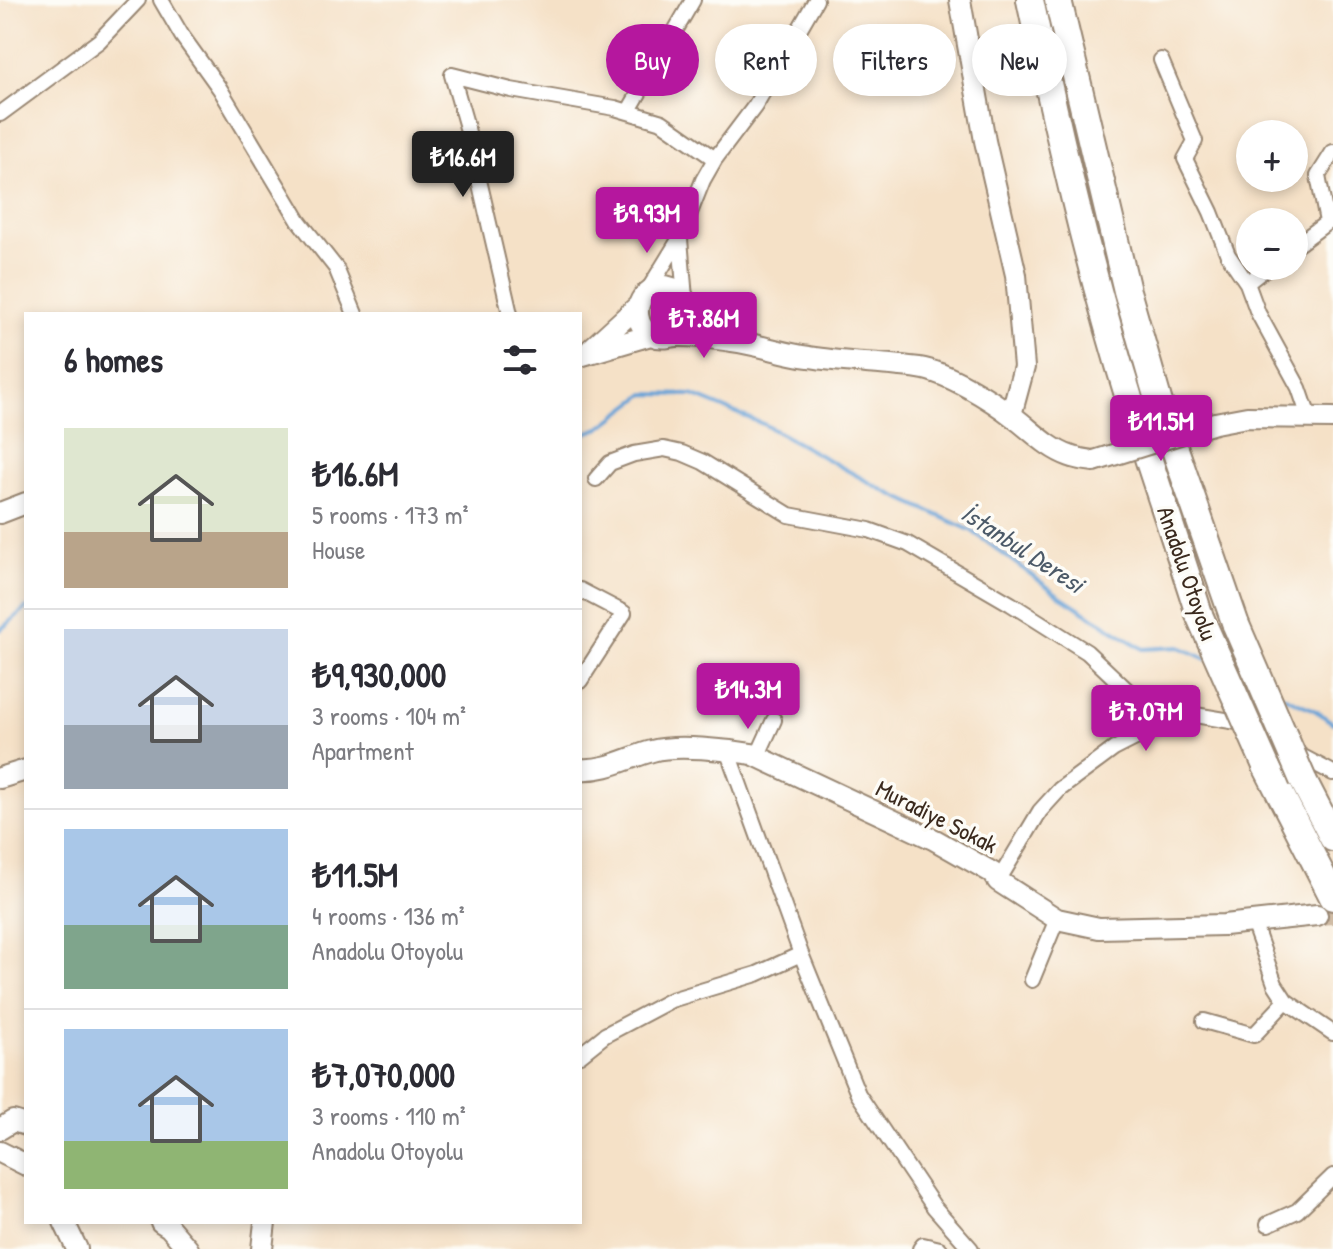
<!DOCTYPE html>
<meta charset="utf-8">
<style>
:root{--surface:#fff;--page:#f7f7f7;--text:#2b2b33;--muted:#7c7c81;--line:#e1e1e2;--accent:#b5179e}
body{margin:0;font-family:"Patrick Hand",sans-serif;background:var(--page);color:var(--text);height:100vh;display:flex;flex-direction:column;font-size:30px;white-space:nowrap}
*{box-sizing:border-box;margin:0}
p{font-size:26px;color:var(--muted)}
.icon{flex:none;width:44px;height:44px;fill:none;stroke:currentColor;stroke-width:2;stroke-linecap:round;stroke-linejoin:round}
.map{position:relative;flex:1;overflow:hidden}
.panel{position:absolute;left:24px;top:312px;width:558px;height:912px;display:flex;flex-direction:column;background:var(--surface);border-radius:0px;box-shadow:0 4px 12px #0003}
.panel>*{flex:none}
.top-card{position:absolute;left:606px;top:24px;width:606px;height:72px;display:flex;gap:16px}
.fabs{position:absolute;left:1236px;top:120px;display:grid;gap:16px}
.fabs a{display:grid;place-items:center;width:72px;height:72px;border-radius:50%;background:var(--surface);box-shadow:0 4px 12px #0003;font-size:40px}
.price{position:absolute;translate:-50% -68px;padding:0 18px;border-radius:8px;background:var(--accent);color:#fff;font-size:26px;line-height:52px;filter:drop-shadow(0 2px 4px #0008)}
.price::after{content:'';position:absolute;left:50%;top:48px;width:24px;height:18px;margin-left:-12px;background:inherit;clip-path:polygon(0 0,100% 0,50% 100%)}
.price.active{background:#222;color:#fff}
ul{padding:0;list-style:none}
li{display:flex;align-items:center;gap:24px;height:200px;padding:0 40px}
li+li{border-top:2px solid var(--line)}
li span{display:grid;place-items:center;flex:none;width:224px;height:160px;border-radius:0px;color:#555}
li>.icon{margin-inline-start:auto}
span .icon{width:96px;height:96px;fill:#fffc;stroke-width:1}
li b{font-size:34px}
h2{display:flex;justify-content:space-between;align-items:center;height:96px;padding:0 40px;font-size:34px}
.pill{padding:0 28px;border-radius:36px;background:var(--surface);box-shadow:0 4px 12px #0003;font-size:28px;line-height:72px}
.pill.active{background:var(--accent);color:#fff}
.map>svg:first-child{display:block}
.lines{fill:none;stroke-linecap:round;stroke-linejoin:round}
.stream{stroke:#66a2d7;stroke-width:4}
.secondary-tunnel{stroke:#d0bca5;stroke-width:20;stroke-dasharray:20 10;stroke-linecap:butt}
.street-casing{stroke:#988672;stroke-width:18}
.secondary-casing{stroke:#988672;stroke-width:24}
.highway-casing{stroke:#988672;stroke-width:30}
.street{stroke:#fff;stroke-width:14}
.secondary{stroke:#fff;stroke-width:20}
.highway{stroke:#fff;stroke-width:26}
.secondary-bridge-casing{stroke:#988672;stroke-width:24;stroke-linecap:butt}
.highway-bridge-casing{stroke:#988672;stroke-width:30;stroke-linecap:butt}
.secondary-bridge{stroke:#fff;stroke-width:20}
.highway-bridge{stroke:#fff;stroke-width:26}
.labels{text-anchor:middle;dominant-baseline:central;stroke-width:7;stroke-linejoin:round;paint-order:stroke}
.street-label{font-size:24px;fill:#3b2a1e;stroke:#fdfcf7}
.water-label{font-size:26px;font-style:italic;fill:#4c5a68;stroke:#fdfcf7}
</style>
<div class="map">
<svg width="1333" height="1249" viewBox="0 0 1333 1249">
<rect width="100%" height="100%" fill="#fdfcf7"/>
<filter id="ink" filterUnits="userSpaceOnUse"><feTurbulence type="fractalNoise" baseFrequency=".0125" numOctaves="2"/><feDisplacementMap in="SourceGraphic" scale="16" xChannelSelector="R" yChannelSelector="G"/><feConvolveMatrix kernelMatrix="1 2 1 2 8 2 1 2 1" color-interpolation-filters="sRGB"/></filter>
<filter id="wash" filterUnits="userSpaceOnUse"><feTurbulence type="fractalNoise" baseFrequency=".006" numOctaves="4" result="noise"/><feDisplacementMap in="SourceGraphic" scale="32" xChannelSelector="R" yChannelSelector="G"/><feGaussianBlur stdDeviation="1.8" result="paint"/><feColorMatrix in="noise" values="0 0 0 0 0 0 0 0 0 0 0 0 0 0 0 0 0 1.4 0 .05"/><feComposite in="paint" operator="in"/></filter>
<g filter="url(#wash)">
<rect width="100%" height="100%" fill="#f5e1c7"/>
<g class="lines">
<path class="stream" d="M580,435L600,428L645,394L692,395L763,424L883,490L972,531L1060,596L1143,649L1180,647L1206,659
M0,630L26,608
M1275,692L1316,711L1333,723"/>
</g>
</g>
<g filter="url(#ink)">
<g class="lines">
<path class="secondary-tunnel" d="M1317,915L1333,914"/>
<defs>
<path id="street" d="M161,0L182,36L220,89L299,221L336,268L355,314
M1161,60L1195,141L1185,159L1211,212L1228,255L1247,283L1258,313L1299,388L1309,417
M452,75L511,90L615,108L662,122L715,159
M452,75L466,124L510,314
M628,112L693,0
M0,114L99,41L138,0
M1327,222L1318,176L1333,152
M680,239L685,298
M1294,247L1333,218
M1247,283L1269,266
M647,292L680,238L703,180L715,159L755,106L816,0
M596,479L610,463L634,454L664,449L682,453L703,462L789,515L869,530L908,544L1011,604L1087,652L1163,724
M580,590L624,613L580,681
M727,750L801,954L858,1094L934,1207L971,1249
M757,757L774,720
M998,881L1040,811L1060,789L1114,749L1163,724L1195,715L1237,722L1333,773
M1253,922L1275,984L1286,1001L1333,1033
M1032,980L1057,919
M1204,1021L1254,1035L1286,1001
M580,1055L605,1035L671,1000L757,974L801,954
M1268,1224L1297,1211L1333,1176
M920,1249L923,1245L940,1249"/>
<path id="secondary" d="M960,0L985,141L1016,275L1024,367L1011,415
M689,309L733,339
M675,335C706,311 674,271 648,292C632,304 636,329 654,336C663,340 669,336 677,336C695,335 715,339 732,341C758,344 783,354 809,357C846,363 882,363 919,368C947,372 992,400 1015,418C1032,431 1049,449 1070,456C1077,459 1086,460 1094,461
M591,349L638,306
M580,356L651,335
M1215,423L1247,417L1333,418
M0,513L26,503
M580,769C606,771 627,758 652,751C676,744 727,750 752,754L935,840L993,873L998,881L1057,919L1099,928L1224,925L1317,915
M0,778L26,770
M0,1129L13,1121L26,1125
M0,1152L26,1165
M64,1222L77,1249
M161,1222L169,1227L188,1249
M262,1249L265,1222"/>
<path id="highway" d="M1030,0C1059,137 1090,274 1132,408C1154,478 1178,547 1200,617
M1058,0L1127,291L1159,403L1236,625
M1266,766L1333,897
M1303,780L1333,838"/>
</defs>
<use href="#street" class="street-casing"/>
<use href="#secondary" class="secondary-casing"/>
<use href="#highway" class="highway-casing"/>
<use href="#street" class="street"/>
<use href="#secondary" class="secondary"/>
<use href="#highway" class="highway"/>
<defs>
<path id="secondary-bridge" d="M1094,461L1215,423"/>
<path id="highway-bridge" d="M1200,617L1266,766
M1236,625L1303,780"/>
</defs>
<use href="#secondary-bridge" class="secondary-bridge-casing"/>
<use href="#highway-bridge" class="highway-bridge-casing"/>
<use href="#secondary-bridge" class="secondary-bridge"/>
<use href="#highway-bridge" class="highway-bridge"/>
</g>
</g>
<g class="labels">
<g class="street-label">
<text transform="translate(1188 573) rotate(71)">Anadolu Otoyolu</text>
<text transform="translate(937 816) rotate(27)">Muradiye Sokak</text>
</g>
<g class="water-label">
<text transform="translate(1023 548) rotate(33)">İstanbul Deresi</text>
</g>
</g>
</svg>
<div class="fabs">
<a>+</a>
<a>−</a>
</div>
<b class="price active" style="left:463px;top:199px">₺16.6M</b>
<b class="price" style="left:647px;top:255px">₺9.93M</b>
<b class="price" style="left:704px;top:360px">₺7.86M</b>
<b class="price" style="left:1161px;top:463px">₺11.5M</b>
<b class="price" style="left:748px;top:731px">₺14.3M</b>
<b class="price" style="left:1146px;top:753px">₺7.07M</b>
<div class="top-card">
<a class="pill active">Buy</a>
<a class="pill">Rent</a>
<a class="pill">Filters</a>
<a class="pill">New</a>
</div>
<section class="panel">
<h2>6 homes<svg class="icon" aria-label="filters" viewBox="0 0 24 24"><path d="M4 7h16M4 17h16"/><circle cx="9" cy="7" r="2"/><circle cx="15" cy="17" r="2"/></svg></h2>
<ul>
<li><span style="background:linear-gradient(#dfe7d0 65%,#b9a48a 0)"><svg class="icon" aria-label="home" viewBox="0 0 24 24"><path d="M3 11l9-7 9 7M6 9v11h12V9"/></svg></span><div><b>₺16.6M</b><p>5 rooms · 173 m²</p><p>House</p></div></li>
<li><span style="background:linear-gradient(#c9d6e8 60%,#9aa5b1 0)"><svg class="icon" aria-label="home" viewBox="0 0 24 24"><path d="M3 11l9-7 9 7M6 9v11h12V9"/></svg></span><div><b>₺9,930,000</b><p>3 rooms · 104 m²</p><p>Apartment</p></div></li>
<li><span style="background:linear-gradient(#a9c7e8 60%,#7fa58c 0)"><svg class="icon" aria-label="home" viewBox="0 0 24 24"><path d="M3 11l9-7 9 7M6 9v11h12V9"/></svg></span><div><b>₺11.5M</b><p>4 rooms · 136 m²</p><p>Anadolu Otoyolu</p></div></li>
<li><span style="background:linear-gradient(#a9c7e8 70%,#8fb573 0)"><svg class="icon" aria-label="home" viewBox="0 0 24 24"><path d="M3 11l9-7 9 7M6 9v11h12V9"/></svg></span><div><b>₺7,070,000</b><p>3 rooms · 110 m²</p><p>Anadolu Otoyolu</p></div></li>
</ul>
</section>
</div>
